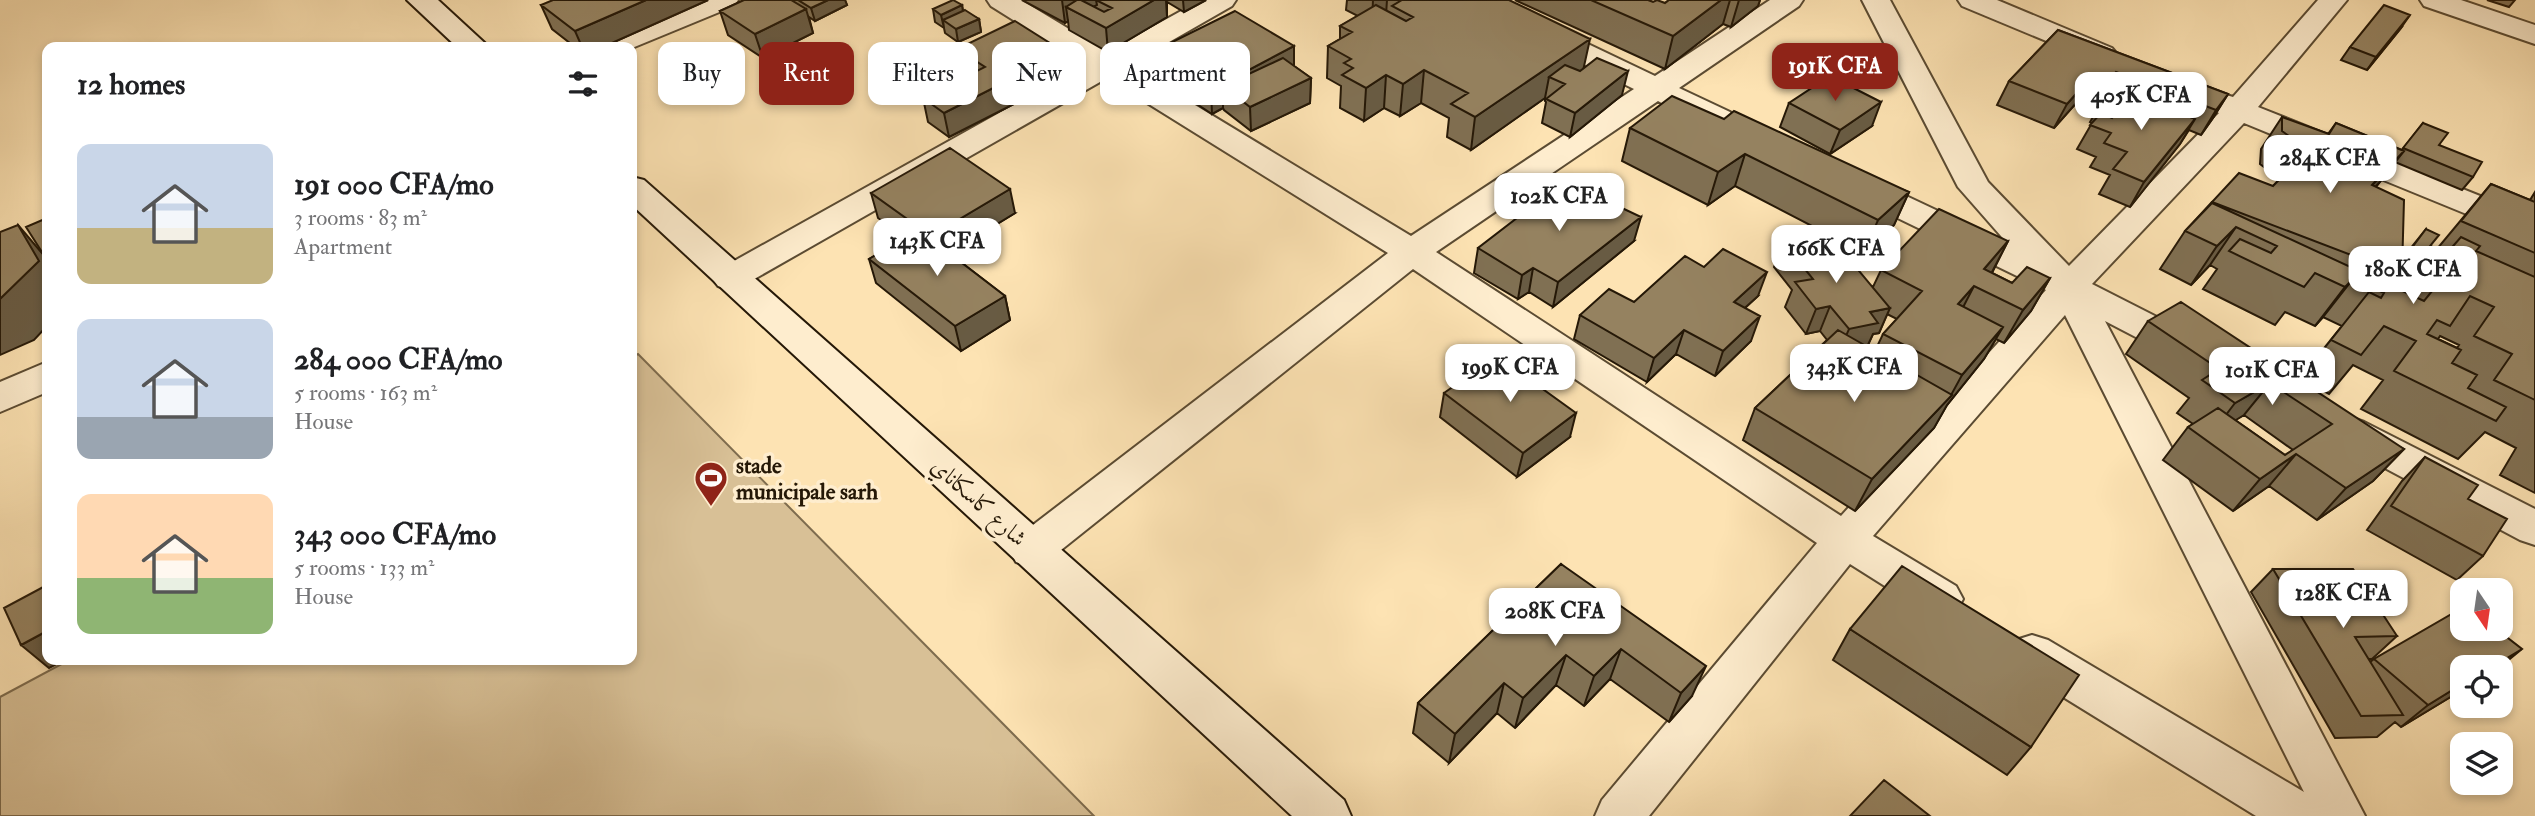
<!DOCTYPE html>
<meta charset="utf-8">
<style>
:root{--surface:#fff;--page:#f6f6f6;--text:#202124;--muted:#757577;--accent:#8f2418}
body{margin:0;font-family:"IM FELL Double Pica",Amiri,serif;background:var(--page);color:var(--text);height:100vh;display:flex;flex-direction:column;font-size:26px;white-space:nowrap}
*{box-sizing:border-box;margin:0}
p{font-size:23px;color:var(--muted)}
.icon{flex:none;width:38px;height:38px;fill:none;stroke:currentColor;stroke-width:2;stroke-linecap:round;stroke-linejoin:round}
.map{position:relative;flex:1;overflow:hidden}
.details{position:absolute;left:42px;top:42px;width:595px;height:623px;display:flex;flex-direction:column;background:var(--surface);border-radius:14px;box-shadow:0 4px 10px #0003}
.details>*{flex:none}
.top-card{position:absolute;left:658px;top:42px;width:665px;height:63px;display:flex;gap:14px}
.needle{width:46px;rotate:167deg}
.fabs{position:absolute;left:2450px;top:578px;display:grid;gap:14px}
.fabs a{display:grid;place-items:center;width:63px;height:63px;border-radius:14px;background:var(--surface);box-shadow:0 4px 10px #0003;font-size:35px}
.price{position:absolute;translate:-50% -60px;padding:0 16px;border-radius:14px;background:#fff;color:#222;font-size:23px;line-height:46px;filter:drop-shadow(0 2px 4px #0008)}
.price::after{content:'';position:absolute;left:50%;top:42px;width:21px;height:16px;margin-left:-10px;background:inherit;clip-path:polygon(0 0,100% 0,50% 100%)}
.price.current{background:var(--accent);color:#fff}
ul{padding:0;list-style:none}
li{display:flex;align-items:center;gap:21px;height:175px;padding:0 35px}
li span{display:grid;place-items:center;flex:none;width:196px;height:140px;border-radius:14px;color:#555}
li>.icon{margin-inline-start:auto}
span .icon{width:84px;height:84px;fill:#fffc;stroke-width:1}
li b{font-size:30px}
h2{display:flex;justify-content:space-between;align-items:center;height:84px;padding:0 35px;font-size:30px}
.pill{padding:0 24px;border-radius:14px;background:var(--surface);box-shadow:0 4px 10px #0003;font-size:24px;line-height:63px}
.pill.current{background:var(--accent);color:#fff}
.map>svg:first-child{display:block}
.green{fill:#d8c096;stroke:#7e6c4e;stroke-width:2}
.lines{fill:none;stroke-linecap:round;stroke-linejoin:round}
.street-casing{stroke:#5b4b32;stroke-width:4}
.secondary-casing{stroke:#251807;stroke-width:4}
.street{fill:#feedce;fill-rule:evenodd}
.secondary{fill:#feedce;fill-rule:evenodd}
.wall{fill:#807053;stroke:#251807;stroke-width:2;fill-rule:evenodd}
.shaded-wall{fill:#685b43;stroke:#251807;stroke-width:2}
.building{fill:#958260;stroke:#251807;stroke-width:2}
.labels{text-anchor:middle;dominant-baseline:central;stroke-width:7;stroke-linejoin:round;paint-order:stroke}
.poi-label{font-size:23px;font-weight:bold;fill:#251807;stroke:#feedce;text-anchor:start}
.street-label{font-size:23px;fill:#251807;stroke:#feedce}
</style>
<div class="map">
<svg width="2535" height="816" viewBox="0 0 2535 816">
<rect width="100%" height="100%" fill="#fde3b3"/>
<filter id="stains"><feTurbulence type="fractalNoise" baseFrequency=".00286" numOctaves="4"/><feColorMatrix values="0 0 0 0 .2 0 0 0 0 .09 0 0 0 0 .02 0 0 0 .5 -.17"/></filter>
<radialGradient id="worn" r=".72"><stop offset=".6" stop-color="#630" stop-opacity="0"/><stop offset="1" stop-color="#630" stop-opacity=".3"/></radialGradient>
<path class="green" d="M638,354L1094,816H0V697L69,660H632V357Z"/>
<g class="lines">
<defs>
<path id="street" d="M699,0H738L734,6L632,48L594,47L599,41Z
M987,0H1021L1107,52L1201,0H1236L1232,6L1129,65L1411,236L1634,89L1464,6L1460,0H1496L1655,76L1770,0H1803L1799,6L1679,88L1730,112L1735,119L1730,126C1706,132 1680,112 1658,101L1436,252L1841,516L2046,290L1844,192L1840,185L1844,178L1856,175L1868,178L2008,244L1958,187L1862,0H1890L1988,182L2069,266L2219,113L2205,108L2201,101L2205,94L2216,92L2233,97L2318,0H2347L2258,107L2535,218V242L2244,123L2092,284L2204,341L2210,350L2204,359L2191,363L2178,359L2105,321L2365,816H2256L2016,668L2010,654L2016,640L2032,635L2048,640L2304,792L2065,315L1873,536L1956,586L1963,599L1956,612L1941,617L1926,612L1850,564L1649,816H1595L1602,800L1817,543L1413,269L1046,562L1031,567L1016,562L1010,550L1016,538L1388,253L1107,78L742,286L730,290L718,286L712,278L718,270L1085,65L991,6Z
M1958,0H1997L2112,48L2117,54L2112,60L2102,63L2092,60L1962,6Z
M2420,0H2461L2535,25V44L2424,6Z
M47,362V392L0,412V382Z
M2350,417L2364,422L2535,509V545L2520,540L2336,442L2330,432L2336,422Z"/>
<path id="secondary" d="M407,0H438L489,47H457Z
M632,177L644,180L1344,800L1351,816H1292L632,205Z"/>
</defs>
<use href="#street" class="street-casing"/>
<use href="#secondary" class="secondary-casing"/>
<use href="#street" class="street"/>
<use href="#secondary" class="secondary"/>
</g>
<path class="wall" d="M708,0L603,47H575L552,29L541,5Z
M744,0H845L847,5L815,21L809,17L813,33L763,58L728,35L720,11Z
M1022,0H1206L1184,12L1167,2V17L1108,52L1069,30L1068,21L1065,23Z
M1347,0H1509L1584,68L1622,95L1570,137L1542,123L1546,102L1545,101V98L1471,150L1447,137L1449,118L1421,103L1400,116L1384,108L1364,121L1340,108L1341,86L1327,78L1328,46L1340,39V26L1358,16L1346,10Z
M1515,0H1648L1653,2L1665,3L1669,0H1760L1758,6L1731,27L1723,24L1665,69Z
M2487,0H2515L2509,7Z
M962,5L963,11L979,19L981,32L958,42L945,33L944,28L935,22L933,9Z
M2401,28L2367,70L2341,60L2350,47Z
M2058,30L2228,94L2213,118L2201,135L2189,130L2180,144L2130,207L2099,194L2110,175L2090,167L2096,157L2077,149L2092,123L2090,122L2105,97L2103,96L2093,107L2078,101L2054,128L1997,105L2009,81Z
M1294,46V66L1311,78L1310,103L1251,131L1224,110L1223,108L1212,114L1154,76L1152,52Z
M957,49L1067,77L949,137L928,122L923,98L967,76L962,73Z
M1789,103L1872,126L1830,154L1780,127Z
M2282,117L2328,134L2336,123L2402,150L2423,123L2439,145L2473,177L2462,190L2395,162L2376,187L2402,259L2426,229L2430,246L2437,249L2491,184L2530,200L2535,192V493L2500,475L2516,448L2485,432L2458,459L2361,409L2383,380L2353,365L2329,394L2300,378L2342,326L2323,317L2315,326L2285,312L2275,325L2203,289L2217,269L2210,265L2191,285L2160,269L2185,231L2212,202L2273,186L2280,179L2260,164L2261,149ZM2440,336L2459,345L2457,348L2438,339Z
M1724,119L1909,192L1894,225L1864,253L1735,186L1708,205L1622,161L1630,128Z
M871,193L1015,213L949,253L1005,296L1010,320L961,351L876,283L869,259L905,238L878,218Z
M1634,241L1553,307L1529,292L1518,299L1474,273L1478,248Z
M2008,241L1992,273L2012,283L2050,278L2031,311L2004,343L1996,339L1984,359L1947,405L1934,428L1855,511L1743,440L1755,408L1827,340L1820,331L1806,334L1785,307L1792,290L1774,267L1783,242L1873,287L1881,270ZM1887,314L1897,319L1883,334L1875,351L1867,347L1873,334L1879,333Z
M1758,296L1745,308L1751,341L1715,376L1676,354L1647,382L1574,339L1580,315L1634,302Z
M2148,321L2404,449L2373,481L2317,520L2269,486L2233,511L2163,460L2188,427L2193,424L2177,413L2189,398L2126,354ZM2244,415L2293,450L2285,455L2235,420Z
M1444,393L1570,437L1517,477L1440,417Z
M2425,457L2468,499L2483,556L2457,580L2367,530L2402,481Z
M1561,564L1692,696L1669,722L1610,679L1584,706L1556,685L1515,728L1497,713L1449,763L1413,733L1418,703Z
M2273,569L2397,636L2372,659H2369L2370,662L2374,659L2462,690L2401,727L2395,722L2377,737L2335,738L2251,592Z
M1850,629L2031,747L2007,775L1833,660Z"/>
<path class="shaded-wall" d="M646,0H708L603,47H582L575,31Z
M828,0H845L847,5L815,21L811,8Z
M1062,0H1100H1096L1097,5L1080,14L1066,7L1068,21L1065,23Z
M1154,0H1166L1167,17L1108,52L1106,28Z
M1183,0H1206L1184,12Z
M1373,0H1387L1386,15L1372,23Z
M1721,0H1730L1723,24L1665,69L1673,36Z
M1739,0H1760L1758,6L1731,27Z
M962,5L964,18L943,20L944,28L941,15Z
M806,9L813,33L763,58L755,34Z
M2410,15L2401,28L2367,70L2376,57Z
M979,19L981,32L958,42L956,29Z
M1590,39L1583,71L1549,77L1545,98L1471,150L1475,117Z
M1294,46V70L1223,86V108L1212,114L1211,90Z
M1064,52L1067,77L949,137L944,113Z
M1424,70L1421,103L1400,116L1403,84Z
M1628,71L1622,95L1570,137L1575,113Z
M2116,72L2103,96L2093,107L2106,83Z
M1386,75L1384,108L1364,121L1366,88Z
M2091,77L2078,101L2054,128L2067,104Z
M1311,78L1310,103L1251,131L1250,107Z
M2228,94L2213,118L2201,135L2216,110Z
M1881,102L1872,126L1830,154L1840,130Z
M2195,119L2180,144L2130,207L2144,182Z
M2404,151L2379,183L2347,218L2372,185Z
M1745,154L1735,186L1708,205L1718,172Z
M1010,189L1015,213L937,261L931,236Z
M1909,192L1894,225L1864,253L1878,220Z
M1641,217L1634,241L1553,307L1558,282Z
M18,225L47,259V326L34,340L0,355V299Z
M2236,227L2210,265L2191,285L2217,246Z
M2008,241L1991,274L1984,269Z
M1533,268L1529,292L1518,299L1522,275Z
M1767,272L1758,296L1725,326L1734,302Z
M2050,278L2031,311L2004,343L2023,310Z
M2353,279L2323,317L2315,326L2345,287Z
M1974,286L1957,319L1958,304Z
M1005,296L1010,320L961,351L955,326Z
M1830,306L1820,331L1806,334L1816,309Z
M1890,308L1879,333L1873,334L1867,347L1838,354L1849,329L1870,312Z
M1760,316L1751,341L1715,376L1723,351Z
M2003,327L1984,359L1947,405L1934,428L1855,511L1872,479L1950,397L1962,375Z
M1684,330L1676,354L1647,382L1654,358Z
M2270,383L2244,415L2210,436L2235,403Z
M1576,413L1570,437L1517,477L1523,453Z
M2404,449L2373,481L2317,520L2346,488Z
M2296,454L2269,486L2233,511L2260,479Z
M47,631V660H64L49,668L21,645Z
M1621,649L1610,679L1584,706L1594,676Z
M2522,649L2500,667H2492Z
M1566,655L1556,685L1515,728L1523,698Z
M1706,666L1692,696L1669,722L1681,693Z
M1504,683L1497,713L1449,763L1455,734Z
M2462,684V690L2401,727L2428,705Z"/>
<path class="building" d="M553,0H646L575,31L541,5Z
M744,0H791L806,9L755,34L720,11Z
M798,0H828L811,8Z
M953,0L962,5L941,15L933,9Z
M1077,0H1081L1104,12L1112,8L1096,0H1154L1106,28L1066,7Z
M1402,0H1509L1590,39L1475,117L1451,104L1468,93L1424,70L1403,84L1386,75L1366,88L1342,75L1353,68L1344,63L1351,59L1328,46L1352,32L1340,26L1376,5L1406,21L1413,17L1392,6Z
M1591,0H1648L1653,2L1657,0L1665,3L1669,0H1721L1673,36Z
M2384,5L2410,15L2376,57L2350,47Z
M965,10L979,19L956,29L943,20Z
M1235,11L1294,46L1211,90L1152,52Z
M1015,21L1064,52L944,113L923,98L985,67L957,49Z
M2058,30L2228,94L2216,110L2116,72L2106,83L2091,77L2067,104L2009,81Z
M348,46L349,47H302H303Z
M1283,58L1311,78L1250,107L1223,86Z
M1597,58L1628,71L1575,113L1546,99L1565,84L1549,77L1565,65L1580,71Z
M1830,76L1881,102L1840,130L1789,103Z
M2114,87L2195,119L2144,182L2113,169L2127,152L2104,143L2111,133L2090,125L2101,113L2112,118L2123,106L2104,98Z
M1672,96L1724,119L1734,111L1909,192L1878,220L1745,154L1718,172L1630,128Z
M2282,117L2329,134L2336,123L2404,151L2372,185L2404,200L2402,271L2359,258L2212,202L2239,173L2273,186L2308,150L2282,131Z
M2423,123L2448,133L2439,145L2482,162L2473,177L2403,148Z
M950,148L1010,189L931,236L871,193Z
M1565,181L1641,217L1558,282L1533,268L1522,275L1478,248Z
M2491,184L2535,202V253L2461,221Z
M2212,203L2424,301L2445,275L2453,279L2456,275L2408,253L2426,229L2439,235L2430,246L2447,253L2461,237L2480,246L2476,251L2535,277V400L2494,380L2512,354L2474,336L2494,307L2470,296L2450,326L2437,320L2427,334L2461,350L2452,363L2477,375L2468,388L2506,407L2496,421L2394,371L2416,341L2384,326L2361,355L2331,340L2369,292L2381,298L2384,293L2353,279L2345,287L2315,273L2304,287L2229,251L2240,239L2271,253L2277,246L2236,227L2217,246L2185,231Z
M1939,209L2008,241L1984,269L2012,283L2027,267L2050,278L2023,310L1974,286L1958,304L2003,327L1962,375L1883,334L1922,291L1881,270Z
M47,218V260L26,227Z
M18,225L39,261L0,299V232Z
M919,230L1005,296L955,326L869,259Z
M1812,236L1839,270L1855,266L1890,308L1870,312L1878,323L1849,329L1830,306L1816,309L1795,282L1813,279L1783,242Z
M1723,249L1767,272L1734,302L1760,316L1723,351L1684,330L1654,358L1580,315L1609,289L1634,302L1685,256L1704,267Z
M2181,302L2404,449L2346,488L2296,454L2260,479L2188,427L2218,408L2285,455L2332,424L2270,383L2235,403L2202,380L2219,369L2148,321Z
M1838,330L1952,395L1872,479L1755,408Z
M1497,356L1576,413L1523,453L1444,393Z
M2425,457L2478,485L2468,499L2507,519L2483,556L2391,506Z
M1561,564L1706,666L1681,693L1621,649L1594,676L1566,655L1523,698L1504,683L1455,734L1418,703Z
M1902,566L2079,675L2031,747L1850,629Z
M2273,569H2353L2397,636L2355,637L2403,715L2361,716Z
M47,585V631L21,645L4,608Z
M2462,608V628H2495L2522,649L2492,667H2462V684L2428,705L2374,659Z
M1884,780L1930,816H1850Z"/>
<defs>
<symbol id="stadium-pin" viewBox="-11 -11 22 30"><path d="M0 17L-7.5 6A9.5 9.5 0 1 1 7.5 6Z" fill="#8f2418" stroke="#feedce"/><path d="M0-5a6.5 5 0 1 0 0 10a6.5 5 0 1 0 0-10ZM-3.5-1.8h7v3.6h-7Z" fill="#fff"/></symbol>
</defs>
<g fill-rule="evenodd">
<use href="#stadium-pin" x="692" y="459" width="38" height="52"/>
</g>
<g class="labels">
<g class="poi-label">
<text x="736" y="465">stade<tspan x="736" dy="26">municipale sarh</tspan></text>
</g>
<g class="street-label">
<text transform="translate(979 502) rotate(42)">شارع كاسكاناي</text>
</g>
</g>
<rect width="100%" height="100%" filter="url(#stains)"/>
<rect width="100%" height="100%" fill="url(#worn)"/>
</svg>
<div class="fabs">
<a><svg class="needle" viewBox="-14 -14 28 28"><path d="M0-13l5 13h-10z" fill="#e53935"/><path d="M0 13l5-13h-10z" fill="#757577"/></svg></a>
<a><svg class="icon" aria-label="locate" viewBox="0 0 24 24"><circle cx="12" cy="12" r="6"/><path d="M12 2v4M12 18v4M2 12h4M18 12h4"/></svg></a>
<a><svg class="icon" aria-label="layers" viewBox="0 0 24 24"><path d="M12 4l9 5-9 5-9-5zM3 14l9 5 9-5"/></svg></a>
</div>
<b class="price current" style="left:1835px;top:103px">191K CFA</b>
<b class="price" style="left:2141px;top:132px">405K CFA</b>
<b class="price" style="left:2330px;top:195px">284K CFA</b>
<b class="price" style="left:1559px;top:233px">102K CFA</b>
<b class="price" style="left:937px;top:278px">143K CFA</b>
<b class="price" style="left:1836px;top:285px">166K CFA</b>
<b class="price" style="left:2413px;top:306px">180K CFA</b>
<b class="price" style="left:1510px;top:404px">199K CFA</b>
<b class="price" style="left:1854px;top:404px">343K CFA</b>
<b class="price" style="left:2272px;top:407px">101K CFA</b>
<b class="price" style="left:2343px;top:630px">128K CFA</b>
<b class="price" style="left:1555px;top:648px">208K CFA</b>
<div class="top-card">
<a class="pill">Buy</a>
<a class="pill current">Rent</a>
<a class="pill">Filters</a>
<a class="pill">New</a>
<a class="pill">Apartment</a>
</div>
<section class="details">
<h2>12 homes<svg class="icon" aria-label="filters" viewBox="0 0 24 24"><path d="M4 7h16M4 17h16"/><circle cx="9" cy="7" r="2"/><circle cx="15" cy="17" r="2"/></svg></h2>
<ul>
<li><span style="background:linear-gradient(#c9d6e8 60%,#c2b280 0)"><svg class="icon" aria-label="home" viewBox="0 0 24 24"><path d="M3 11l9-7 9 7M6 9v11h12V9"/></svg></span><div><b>191 000 CFA/mo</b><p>3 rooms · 83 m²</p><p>Apartment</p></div></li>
<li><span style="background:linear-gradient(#c9d6e8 70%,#9aa5b1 0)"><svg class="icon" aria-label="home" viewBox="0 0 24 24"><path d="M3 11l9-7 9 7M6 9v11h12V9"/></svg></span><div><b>284 000 CFA/mo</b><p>5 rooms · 163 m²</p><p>House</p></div></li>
<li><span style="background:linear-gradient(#ffd9b3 60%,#8fb573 0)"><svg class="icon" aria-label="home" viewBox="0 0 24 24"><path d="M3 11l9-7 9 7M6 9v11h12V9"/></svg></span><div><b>343 000 CFA/mo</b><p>5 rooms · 133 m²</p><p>House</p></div></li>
</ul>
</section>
</div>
